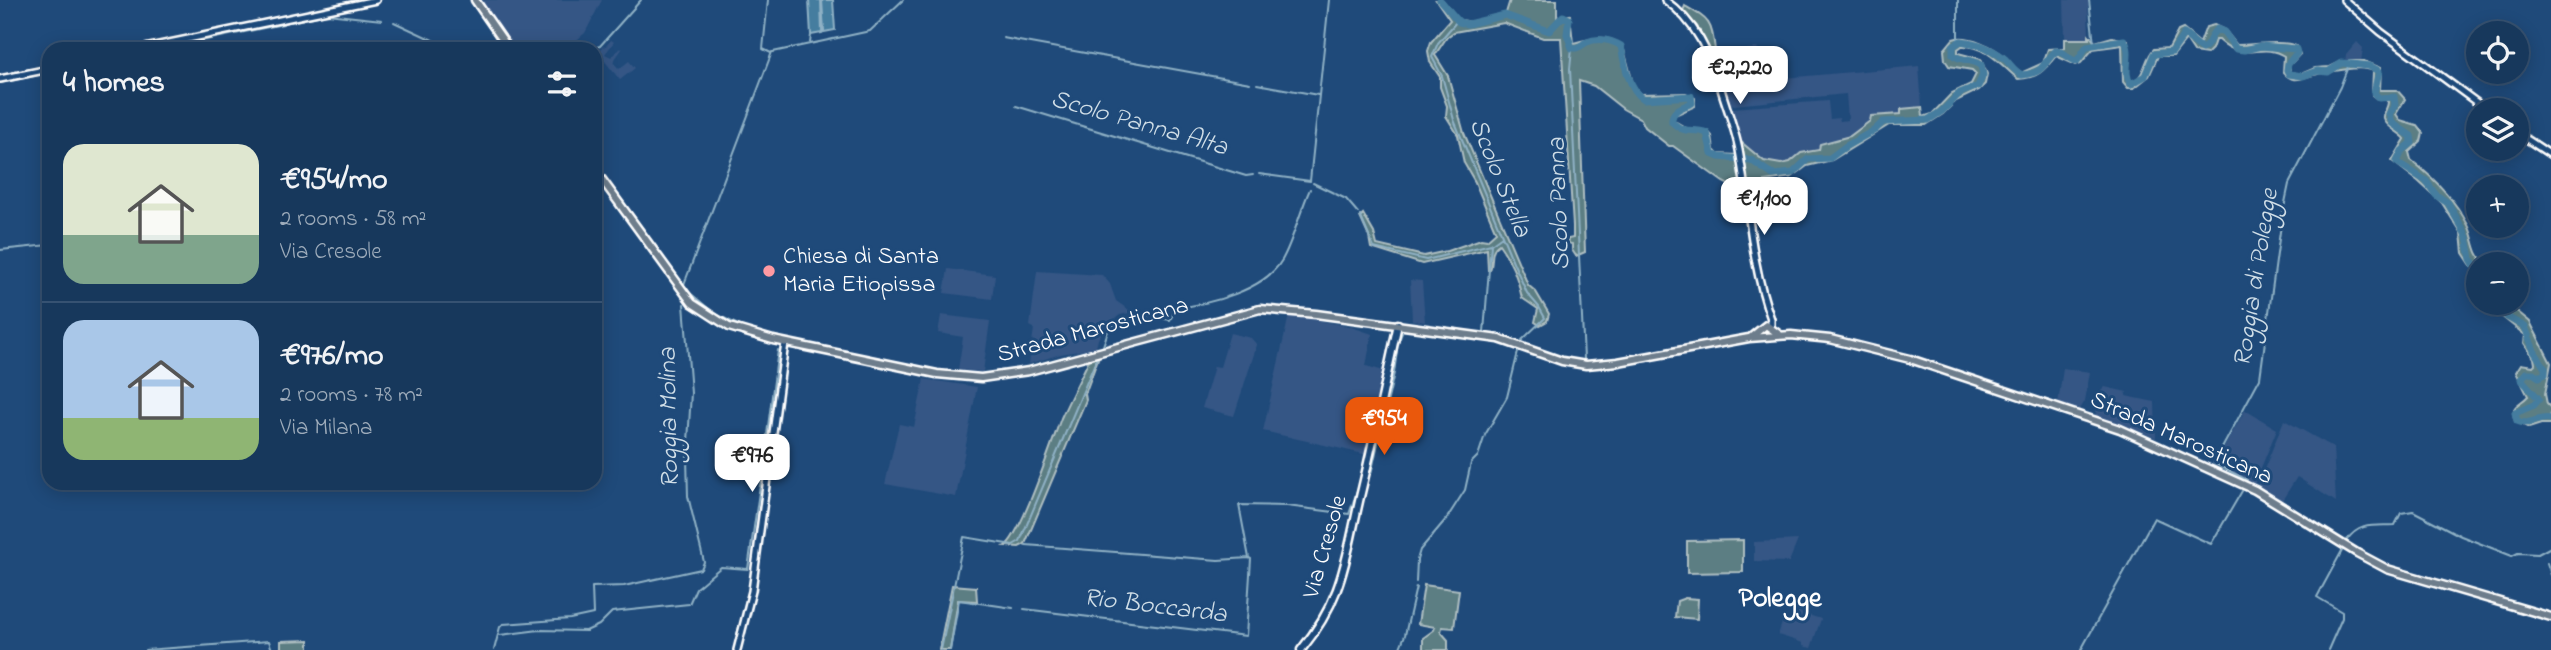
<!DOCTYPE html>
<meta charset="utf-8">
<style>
:root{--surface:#17385c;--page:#244365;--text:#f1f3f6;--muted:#9eacbb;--line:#365272;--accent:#ea580c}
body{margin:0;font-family:"Indie Flower",sans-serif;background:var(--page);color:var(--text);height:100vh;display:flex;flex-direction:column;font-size:26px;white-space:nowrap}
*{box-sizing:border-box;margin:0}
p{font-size:23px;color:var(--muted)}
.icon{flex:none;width:38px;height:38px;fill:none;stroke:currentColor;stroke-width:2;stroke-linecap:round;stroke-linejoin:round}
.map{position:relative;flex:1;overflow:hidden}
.sheet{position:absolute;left:42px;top:42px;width:560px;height:448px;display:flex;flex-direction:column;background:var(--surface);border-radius:21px;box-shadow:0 4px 18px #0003,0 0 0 2px var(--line)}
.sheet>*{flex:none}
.buttons{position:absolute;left:2466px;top:21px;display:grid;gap:14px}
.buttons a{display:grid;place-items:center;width:63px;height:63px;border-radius:50%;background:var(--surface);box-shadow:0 4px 18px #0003,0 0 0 2px var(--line);font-size:35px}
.price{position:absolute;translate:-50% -60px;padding:0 16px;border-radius:14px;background:#fff;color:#222;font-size:23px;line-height:46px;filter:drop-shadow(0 2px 4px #0008)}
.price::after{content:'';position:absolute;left:50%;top:42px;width:21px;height:16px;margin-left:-10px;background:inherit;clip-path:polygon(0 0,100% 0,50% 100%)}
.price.active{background:var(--accent);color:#fff}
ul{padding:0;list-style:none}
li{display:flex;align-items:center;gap:21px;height:175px;padding:0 21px}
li+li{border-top:2px solid var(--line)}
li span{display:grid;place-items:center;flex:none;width:196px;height:140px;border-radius:21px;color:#555}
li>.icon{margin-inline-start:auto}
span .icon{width:84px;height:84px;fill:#fffc;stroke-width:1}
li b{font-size:30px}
h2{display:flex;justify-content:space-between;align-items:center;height:84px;padding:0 21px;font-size:30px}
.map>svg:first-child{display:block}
.built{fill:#345685}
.green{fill:#5c7e83;stroke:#aebec1;stroke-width:2}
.water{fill:#457d9f;stroke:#8fb1c5;stroke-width:2}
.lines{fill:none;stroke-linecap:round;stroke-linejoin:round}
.stream{stroke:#8fb1c5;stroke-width:2}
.river{stroke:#457d9f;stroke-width:7}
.tertiary-casing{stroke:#fff;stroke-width:10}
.secondary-casing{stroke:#fff;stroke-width:11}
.primary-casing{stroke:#fff;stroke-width:11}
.tertiary{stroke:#1f4a7a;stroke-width:5}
.secondary{stroke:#1f4a7a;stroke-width:6}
.primary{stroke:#6d7d8c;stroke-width:6}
.poi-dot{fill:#ff9aa2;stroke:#1f4a7a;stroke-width:2.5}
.labels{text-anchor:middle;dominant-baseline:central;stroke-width:6;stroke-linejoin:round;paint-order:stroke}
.poi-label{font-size:24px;fill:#fff;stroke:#1f4a7a;text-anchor:start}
.street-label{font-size:24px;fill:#fff;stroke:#1f4a7a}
.water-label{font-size:26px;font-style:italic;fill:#d0dee7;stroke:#1f4a7a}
.quarter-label{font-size:28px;font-weight:bold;fill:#fff;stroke:#1f4a7a}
</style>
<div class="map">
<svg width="2551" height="650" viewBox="0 0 2551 650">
<rect width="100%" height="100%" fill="#1f4a7a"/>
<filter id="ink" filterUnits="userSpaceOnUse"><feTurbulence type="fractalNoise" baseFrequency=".0143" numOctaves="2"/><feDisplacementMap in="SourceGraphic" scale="14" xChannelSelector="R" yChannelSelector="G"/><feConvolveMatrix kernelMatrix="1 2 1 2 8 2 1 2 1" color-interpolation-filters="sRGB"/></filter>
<g filter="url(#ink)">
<path class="built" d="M477,0H602L585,33L571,45L562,49H511Z
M2064,0H2088L2089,39H2065Z
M611,40L614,42L605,54L611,57L620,48L622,49L613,62L619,69L629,61L635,68L620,80L599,54L602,47L606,46Z
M2357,42L2363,48L2361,62L2345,61L2346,55Z
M1756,48L1759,49V57L1753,65L1719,72L1715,60L1716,52Z
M1919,66L1922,107L1902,109L1901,114L1879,115L1850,136L1838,139L1820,150L1801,153L1790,162L1781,164L1764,161L1741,142L1732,108L1828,101L1830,119L1839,118L1840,121L1848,120L1846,94L1734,105L1730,104L1725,87L1748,85L1762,80Z
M948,269L995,275L992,299L944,293Z
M1037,271L1102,275L1110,284L1116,301L1129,310V313L1120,315L1107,325L1098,339L1096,348L1061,354L1029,364L1034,328L1030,326Z
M1410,280L1422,281L1425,322L1412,320Z
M941,315L990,321L983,372L958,370L963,337L938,333Z
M1289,315L1349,326L1372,334L1366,366L1384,371L1368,455L1263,431Z
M1230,333L1251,338L1257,345L1234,416L1202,408L1214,366L1220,367Z
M2063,368L2090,372L2085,401L2079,411L2058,404Z
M924,379L977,387L956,497L885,484L899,424L914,427Z
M2105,387L2127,392L2126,396L2155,402L2156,438L2095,416L2101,391Z
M2245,410L2277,429L2254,485L2215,464Z
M2284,420L2333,447L2336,502L2297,477L2281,502L2257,487Z
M1798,540L1789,562L1754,561V542Z
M1796,611L1821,619L1811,648L1803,646V643L1778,635L1783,620L1792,622Z"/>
<path class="green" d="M1436,0H1443L1456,19L1472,22L1506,13L1510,0H1557V17L1570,15L1573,43C1591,39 1606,32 1623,46L1633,83L1640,94L1686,93L1695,98V106L1675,115L1673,120L1690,130H1707L1712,136L1714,150L1718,154L1737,155L1742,192L1723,182L1673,146H1669L1645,127L1641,119L1623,109L1594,86L1579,81L1585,252L1576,256L1572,250V244L1567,243L1568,239L1573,238V226L1561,38H1543L1504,23L1454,32L1447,37L1435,55L1448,76L1464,133L1528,285L1536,292L1549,314L1547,321L1540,325L1535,322L1538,309L1522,298C1518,278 1511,260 1499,244C1489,250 1494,261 1490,270H1488L1487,249L1422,264L1371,248L1369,237L1360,217L1363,214L1374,233L1377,245L1424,256L1447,251L1481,239L1487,240L1496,232L1475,182L1464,163L1458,135L1446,116L1447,106L1440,87V77L1430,62L1428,51L1431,42L1450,20Z
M1685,6C1709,20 1712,21 1715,50H1710L1697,26L1683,11Z
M2214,25L2225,30L2237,45C2254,45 2282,40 2296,46L2300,54L2290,65V72L2301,74L2315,68L2330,67L2342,61H2364L2381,68L2380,90H2397L2405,99L2396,114L2400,120L2417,125L2423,133L2421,141L2409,152L2411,160C2434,178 2454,198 2468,225C2475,239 2473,252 2485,264H2478V276L2463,253L2461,233L2442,203L2418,181L2392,161L2405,139C2400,132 2386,127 2384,119C2383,113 2388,107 2388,102L2385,99H2377L2372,95L2373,71C2361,64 2332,72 2318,74C2304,76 2295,86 2283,72L2284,56C2261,41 2245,64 2219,40H2215L2212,49L2207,54L2194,52L2186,40L2173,56H2158L2149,76L2134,88H2128L2123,82L2122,45L2093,49L2081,63L2076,65L2056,56C2044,71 2038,78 2018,79C2001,65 1986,45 1962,46L1958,49V53L1981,59L1987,74L1985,84L1979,90L1956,101L1943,114L1926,125H1889L1832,160L1807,166L1792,177L1765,181L1758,209H1751L1741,142L1764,161L1781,164L1790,162L1801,153L1819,150L1820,144L1850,136L1870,121L1871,116L1901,114V109L1922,107L1923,117L1932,114L1952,93L1971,84L1976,74L1972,70L1949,66L1945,60L1944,50L1953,39C1969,34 1994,47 2006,57C2012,62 2013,69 2021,73L2043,63L2048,49L2065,48V39H2089V35L2095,42L2112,37L2128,40L2127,77L2133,82C2146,74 2144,59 2154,49L2169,48L2178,31L2183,29L2200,43L2206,27Z
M2500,303H2511L2512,307L2530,322L2551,363L2545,394L2547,404L2551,408V424H2541L2529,428L2515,421C2509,405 2520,405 2528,396L2516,372L2521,364L2533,366L2535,364L2534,358L2524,343L2525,335L2501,316Z
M1099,356L1085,394L1086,400L1025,544L1019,547L1005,546C1021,536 1052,442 1061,418C1070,398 1080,379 1089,360Z
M1743,540V572L1687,573V541Z
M952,585L976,587L977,601L958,600L950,650H939Z
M1424,585L1459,590L1454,628L1442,627L1441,632L1448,640V650H1423V638L1434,630L1435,627L1418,624Z
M1685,598L1698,599L1697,619L1675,617L1677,601Z
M309,640V650H281V641Z"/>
<path class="water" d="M809,0H821L822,33L811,35Z
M822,0H833L835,30L824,32Z"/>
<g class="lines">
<path class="stream" d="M768,0L763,49L771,53
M1958,0V42
M2089,0L2094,44
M1457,21L1438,43L1432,57L1442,76L1454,120L1514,264L1527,293L1539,307L1545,318L1522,340
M291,22L327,14L382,20
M394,22L452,49
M1003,38L1250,83
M810,43L811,35
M1572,48L1570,69L1584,359
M162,49L283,24
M591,49L600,46L641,0
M773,52L870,31L903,0
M0,83L49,73
M1257,84L1318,95
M1016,106L1246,176L1253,175
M1259,174L1310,181L1329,0
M1313,183L1346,199L1358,213
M1360,215L1374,248L1426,260L1491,244L1502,236
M0,250L49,245
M744,328L714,313L683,287L772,52
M1484,332L1491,244
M1103,346L1109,328L1122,320L1146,315L1170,320L1176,308C1209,304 1264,291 1282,260C1293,241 1300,211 1310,189
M2549,419L2551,413
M763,465L778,350
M1371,474L1394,373L1398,343L1402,333
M2247,480L2214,463L2260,378L2282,217L2289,184L2340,87L2349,64
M2347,540C2360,522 2374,526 2395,525L2401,513L2413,511L2461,536L2512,556L2518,553L2538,554L2551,547
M1026,545L1218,560L1249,558L1239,505L1287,506L1349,514L1361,480
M2547,563L2551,575
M1416,582L1417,560L1420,550L1447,518L1465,490L1471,463L1478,456L1485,435L1507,397L1519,348
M1024,609L1246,636L1251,559L1249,558
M500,635L539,630L586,631L599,625L612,612L689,604L696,588L721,567L748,569L762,471
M145,650L269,641L272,650
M494,650L500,627L503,624L570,619L593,614L592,587L624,586L701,569L704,562L688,496L687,458L691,393L684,304
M941,650L964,537L1013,545L1020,541L1097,358
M950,650L959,600L1013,608
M1399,650L1405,635L1416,587
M2081,650L2154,518L2211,544L2242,491
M2328,650L2342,618V612L2317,597L2343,549"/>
<path class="river" d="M1440,0L1459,22L1468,24L1505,15L1549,31L1563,16L1569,19L1567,34L1572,48C1580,49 1580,45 1587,42C1598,37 1612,40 1621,46C1624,63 1629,90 1644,99L1691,96L1692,103C1683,107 1671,110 1672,122C1687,136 1692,127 1707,133L1712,154L1719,157L1751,160L1773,175L1793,173L1808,159L1830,158L1846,146L1875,130L1883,122L1928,120L1942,111L1960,93L1978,86L1983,75L1981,65C1972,59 1961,61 1953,55V46L1961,41C1976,43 1993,49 2005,59C2011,65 2014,71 2022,75C2047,72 2042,63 2056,51C2066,51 2068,60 2077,61L2087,46L2124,40C2134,53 2121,71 2131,84L2145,76L2154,54L2172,52L2184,34L2202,49C2211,46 2209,35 2217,29L2224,32L2236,49L2244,50L2261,46L2296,49L2297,53L2288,64L2287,70L2289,74L2303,76L2317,71L2328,72L2342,63L2369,66L2379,71L2374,93L2379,98L2394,97L2395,105L2389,114L2392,123L2411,136L2412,143L2402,151L2397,162L2426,181L2436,195L2448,203L2467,237L2471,259L2478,271
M2505,303L2507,317L2525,327L2534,351L2545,368V374L2539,377L2533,373H2526L2521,379L2539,399L2534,405L2515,413L2517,421C2530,427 2538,416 2551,419"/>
<defs>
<path id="tertiary" d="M1665,0C1696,22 1709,53 1721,89C1727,109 1735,129 1739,150C1749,207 1751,264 1771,319V327
M2344,0L2381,32L2487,110
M140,49L376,0
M0,79L49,69
M2516,132L2551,155
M737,650L752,591L785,343"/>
<path id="secondary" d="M1301,650C1344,597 1345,561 1360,497C1374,440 1385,382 1398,324"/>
<path id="primary" d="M475,0L509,49
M595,170L692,303L729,327L773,340L937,374L981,378L1029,371L1260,309L1316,314L1499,339L1562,361L1586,365L1618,362L1749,338L1791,335L1830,339L1910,359L2120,429L2255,490L2357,553L2387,569L2551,617
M1751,337L1766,325L1780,335"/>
</defs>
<use href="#tertiary" class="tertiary-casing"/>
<use href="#secondary" class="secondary-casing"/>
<use href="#primary" class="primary-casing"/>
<use href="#tertiary" class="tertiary"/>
<use href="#secondary" class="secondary"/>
<use href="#primary" class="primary"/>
</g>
</g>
<circle class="poi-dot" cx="769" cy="271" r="7"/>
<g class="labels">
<g class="poi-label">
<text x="783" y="257">Chiesa di Santa<tspan x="783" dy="28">Maria Etiopissa</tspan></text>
</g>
<g class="street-label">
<text transform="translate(1093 331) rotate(-15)">Strada Marosticana</text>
<text transform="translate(2181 439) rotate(24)">Strada Marosticana</text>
<text transform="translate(1326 547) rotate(-74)">Via Cresole</text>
</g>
<g class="water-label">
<text transform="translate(1139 124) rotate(16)">Scolo Panna Alta</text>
<text transform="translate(1499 178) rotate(68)">Scolo Stella</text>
<text transform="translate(1560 204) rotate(-92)">Scolo Panna</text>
<text transform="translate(2257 278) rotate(-81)">Roggia di Polegge</text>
<text transform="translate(670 418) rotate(-91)">Roggia Molina</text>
<text transform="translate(1155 607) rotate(7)">Rio Boccarda</text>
</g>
<g class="quarter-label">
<text x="1780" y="599">Polegge</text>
</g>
</g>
</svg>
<div class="buttons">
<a><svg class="icon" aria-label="locate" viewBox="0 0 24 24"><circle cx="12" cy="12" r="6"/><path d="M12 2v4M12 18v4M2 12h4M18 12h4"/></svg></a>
<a><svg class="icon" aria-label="layers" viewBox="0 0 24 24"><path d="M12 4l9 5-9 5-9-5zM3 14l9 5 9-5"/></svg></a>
<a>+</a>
<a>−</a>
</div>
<b class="price" style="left:1740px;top:106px">€2,220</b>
<b class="price" style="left:1764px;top:237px">€1,100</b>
<b class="price active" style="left:1384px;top:457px">€954</b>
<b class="price" style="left:752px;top:494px">€976</b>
<section class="sheet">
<h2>4 homes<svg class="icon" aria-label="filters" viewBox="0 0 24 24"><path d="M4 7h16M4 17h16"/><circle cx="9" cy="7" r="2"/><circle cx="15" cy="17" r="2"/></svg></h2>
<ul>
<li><span style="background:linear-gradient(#dfe7d0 65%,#7fa58c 0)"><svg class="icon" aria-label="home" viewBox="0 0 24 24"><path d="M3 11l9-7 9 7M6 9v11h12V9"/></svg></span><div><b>€954/mo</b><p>2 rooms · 58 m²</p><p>Via Cresole</p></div></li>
<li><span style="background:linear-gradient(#a9c7e8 70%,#8fb573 0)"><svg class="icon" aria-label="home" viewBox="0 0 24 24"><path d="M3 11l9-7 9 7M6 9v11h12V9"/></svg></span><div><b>€976/mo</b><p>2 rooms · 78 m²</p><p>Via Milana</p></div></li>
</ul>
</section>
</div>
